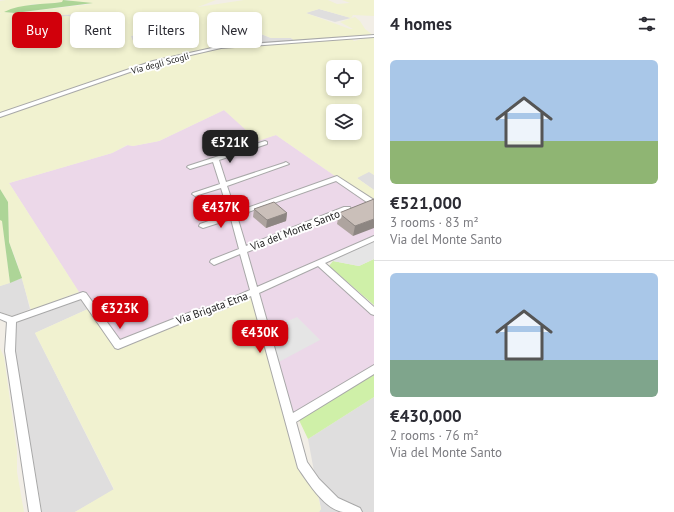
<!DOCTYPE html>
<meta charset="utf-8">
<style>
:root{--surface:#fff;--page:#f7f7f7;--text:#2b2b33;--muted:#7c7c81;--line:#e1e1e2;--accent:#d1000b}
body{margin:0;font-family:"PT Sans",sans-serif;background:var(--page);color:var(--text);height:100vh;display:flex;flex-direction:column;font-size:15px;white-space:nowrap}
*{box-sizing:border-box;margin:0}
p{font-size:13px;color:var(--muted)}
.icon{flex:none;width:22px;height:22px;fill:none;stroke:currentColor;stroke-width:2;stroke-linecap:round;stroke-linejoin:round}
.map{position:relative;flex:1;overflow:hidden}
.side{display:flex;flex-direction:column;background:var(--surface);width:300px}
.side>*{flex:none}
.banner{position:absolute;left:12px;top:12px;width:302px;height:36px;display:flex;gap:8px}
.tools{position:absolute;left:326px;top:60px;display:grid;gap:8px}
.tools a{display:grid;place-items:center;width:36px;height:36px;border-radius:6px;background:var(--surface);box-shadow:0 2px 6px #0003;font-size:20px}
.price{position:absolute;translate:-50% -34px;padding:0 9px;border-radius:8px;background:var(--accent);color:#fff;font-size:13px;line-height:26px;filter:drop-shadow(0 1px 2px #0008)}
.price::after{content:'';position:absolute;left:50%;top:24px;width:12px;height:9px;margin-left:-6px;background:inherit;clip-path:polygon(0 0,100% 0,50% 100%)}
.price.on{background:#222;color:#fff}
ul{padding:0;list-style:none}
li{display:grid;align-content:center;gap:8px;height:212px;padding:0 16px}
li+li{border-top:1px solid var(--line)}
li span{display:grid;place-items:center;height:124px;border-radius:6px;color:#555}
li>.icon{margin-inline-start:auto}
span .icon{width:72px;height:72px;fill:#fffc;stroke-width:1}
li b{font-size:17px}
h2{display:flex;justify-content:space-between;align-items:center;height:48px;padding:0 16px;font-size:17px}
.chip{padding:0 14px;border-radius:6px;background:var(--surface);box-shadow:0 2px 6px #0003;font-size:14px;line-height:36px}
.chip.on{background:var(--accent);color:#fff}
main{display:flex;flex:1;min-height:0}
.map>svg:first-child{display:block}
.residential{fill:#dfdede}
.industrial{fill:#ecd8e9}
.farmland{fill:#f1f2d0;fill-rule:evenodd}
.grass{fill:#cff0a8}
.forest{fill:#add597}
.parking{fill:#e5e5e5}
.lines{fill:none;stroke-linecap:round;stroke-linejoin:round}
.minor-casing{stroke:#a8a8a8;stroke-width:2}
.minor{fill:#fff;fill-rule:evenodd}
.wall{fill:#aea49f}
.shaded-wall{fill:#8d8682}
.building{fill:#cabfb9;stroke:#8d8682}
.labels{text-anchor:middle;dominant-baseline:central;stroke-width:4;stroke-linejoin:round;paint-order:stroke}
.far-street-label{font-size:9px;fill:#212121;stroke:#fff}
.street-label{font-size:11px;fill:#212121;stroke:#fff}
</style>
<main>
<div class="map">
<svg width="374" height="512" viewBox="0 0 374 512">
<rect width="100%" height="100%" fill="#f2eee6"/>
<path class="residential" d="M319,9L351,18L335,22L305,13Z
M103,12L104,14L95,19L105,33L88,25L51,18V16Z
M159,23L160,27L183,44L152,34L132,40L131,36L144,33L137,27Z
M256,32L271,38H291L295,41L256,44L250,41L254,40L245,36Z
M369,171L374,175V190L357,178Z
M22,278L30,309L13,316L0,312V286Z
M80,298L88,309L35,333L114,490L75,512H42L15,350V323Z
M374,397V512H319L321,509L308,439Z"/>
<path class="industrial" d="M224,110L258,140L276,135L374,203V238L320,263L374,312V369L290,420L254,293L118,345L80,294L9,183L112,153L128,145L133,146L159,141Z"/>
<path class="farmland" d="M6,0H63V2L46,4H33L5,12L15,13L92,4L78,3L69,0H216L198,7L244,0H328L337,4L350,3L342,0H374V16L353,15L351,18L319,9L306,13L350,29H353L340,22L355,17L360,21L365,29L373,35L350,38L354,41L374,36V175L369,172L357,178L374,190V203L276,135L258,141L224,110L159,141L133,146L127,145L112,153L9,183L79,292L31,310L17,262L9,242L8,202L0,189V14H1L0,13V1ZM103,12L104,14L95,19L105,34L69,16L50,17V16ZM159,23L160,27L182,43L152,34L132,40L131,36L145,33L137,27ZM256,32L271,38H291L295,41L256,45L250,41L255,40L246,35ZM333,67H355V89H333ZM333,111H355V133H333Z
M0,220H2L10,283L0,286Z
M252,297L296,464L303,477L317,492L321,509L319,512H75L114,489L35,333L88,309L115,349L127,346L194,318L221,309Z
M0,348L4,357L17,451V472L24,512H0Z"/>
<path class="grass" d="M374,259V305L329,266L333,261L359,266Z
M374,374V397L308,439L299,420Z"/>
<path class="forest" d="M63,0L93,3L15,13L4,12C22,3 43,5 62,2Z
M0,189L8,202L9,242L22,278L10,283L2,221L0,220Z"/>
<path class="parking" d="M374,238V259L359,266L333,261L330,258Z
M297,317L320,340L275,364L265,331Z"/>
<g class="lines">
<defs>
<path id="minor" d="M374,35V37L221,48L156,63L0,117V113L153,61L221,46Z
M265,141L267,142V144L219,160L226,182L284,163L286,162L289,164L227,186L236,212L337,176L374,200V205H371L336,181L237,216L246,246L344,207H350L351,209L350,211L247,252L257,287L374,236V241L325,263L374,307V315L371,314L318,266L259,293L293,413L374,365V374L296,422L307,462L319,479L338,498L360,508L362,512C356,512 349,512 343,512C324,509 308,482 298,468L251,296L221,310L196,317L118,349L115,348L81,299L16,322L15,351L41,512H29L5,351L7,322L0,319V313L12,317L83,292L86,293L120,340L191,312L216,305L250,290L240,254L214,265L210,262L211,260L239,249L231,219L203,228L199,226L200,224L229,214L221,188L195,196L192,194L193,193L220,184L213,162L190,169L187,167L188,166Z"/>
</defs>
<use href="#minor" class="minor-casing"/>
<use href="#minor" class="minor"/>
</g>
<path class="wall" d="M374,199L353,236L337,224L339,213Z
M254,209L287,213L286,221L266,228L253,217Z"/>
<path class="shaded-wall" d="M287,213L286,221L266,228L267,220Z
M374,219V228L353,236L355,226Z"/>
<path class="building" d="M374,199V219L355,226L339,213Z
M274,202L287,213L267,220L254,209Z"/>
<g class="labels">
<g class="far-street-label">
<text transform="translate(160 63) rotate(-15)">Via degli Scogli</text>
</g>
<g class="street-label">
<text transform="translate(295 230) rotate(-21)">Via del Monte Santo</text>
<text transform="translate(212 308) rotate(-20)">Via Brigata Etna</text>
</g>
</g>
</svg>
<div class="tools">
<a><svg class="icon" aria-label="locate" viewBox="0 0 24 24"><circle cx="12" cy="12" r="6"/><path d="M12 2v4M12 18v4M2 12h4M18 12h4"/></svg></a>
<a><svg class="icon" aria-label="layers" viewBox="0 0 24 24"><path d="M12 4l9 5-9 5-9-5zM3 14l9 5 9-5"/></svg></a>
</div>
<b class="price on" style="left:230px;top:164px">€521K</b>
<b class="price" style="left:221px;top:229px">€437K</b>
<b class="price" style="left:120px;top:330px">€323K</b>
<b class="price" style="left:260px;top:354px">€430K</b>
<div class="banner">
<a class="chip on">Buy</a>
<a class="chip">Rent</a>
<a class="chip">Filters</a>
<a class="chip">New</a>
</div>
</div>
<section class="side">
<h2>4 homes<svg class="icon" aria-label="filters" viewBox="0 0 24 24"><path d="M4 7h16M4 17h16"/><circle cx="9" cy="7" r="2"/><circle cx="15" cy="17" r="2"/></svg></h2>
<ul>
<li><span style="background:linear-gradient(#a9c7e8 65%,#8fb573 0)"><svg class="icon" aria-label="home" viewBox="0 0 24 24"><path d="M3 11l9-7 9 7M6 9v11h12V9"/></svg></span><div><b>€521,000</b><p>3 rooms · 83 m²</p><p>Via del Monte Santo</p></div></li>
<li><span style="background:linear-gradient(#a9c7e8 70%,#7fa58c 0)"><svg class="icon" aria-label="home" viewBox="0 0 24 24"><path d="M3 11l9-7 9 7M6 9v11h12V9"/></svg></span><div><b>€430,000</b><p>2 rooms · 76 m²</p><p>Via del Monte Santo</p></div></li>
</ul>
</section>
</main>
